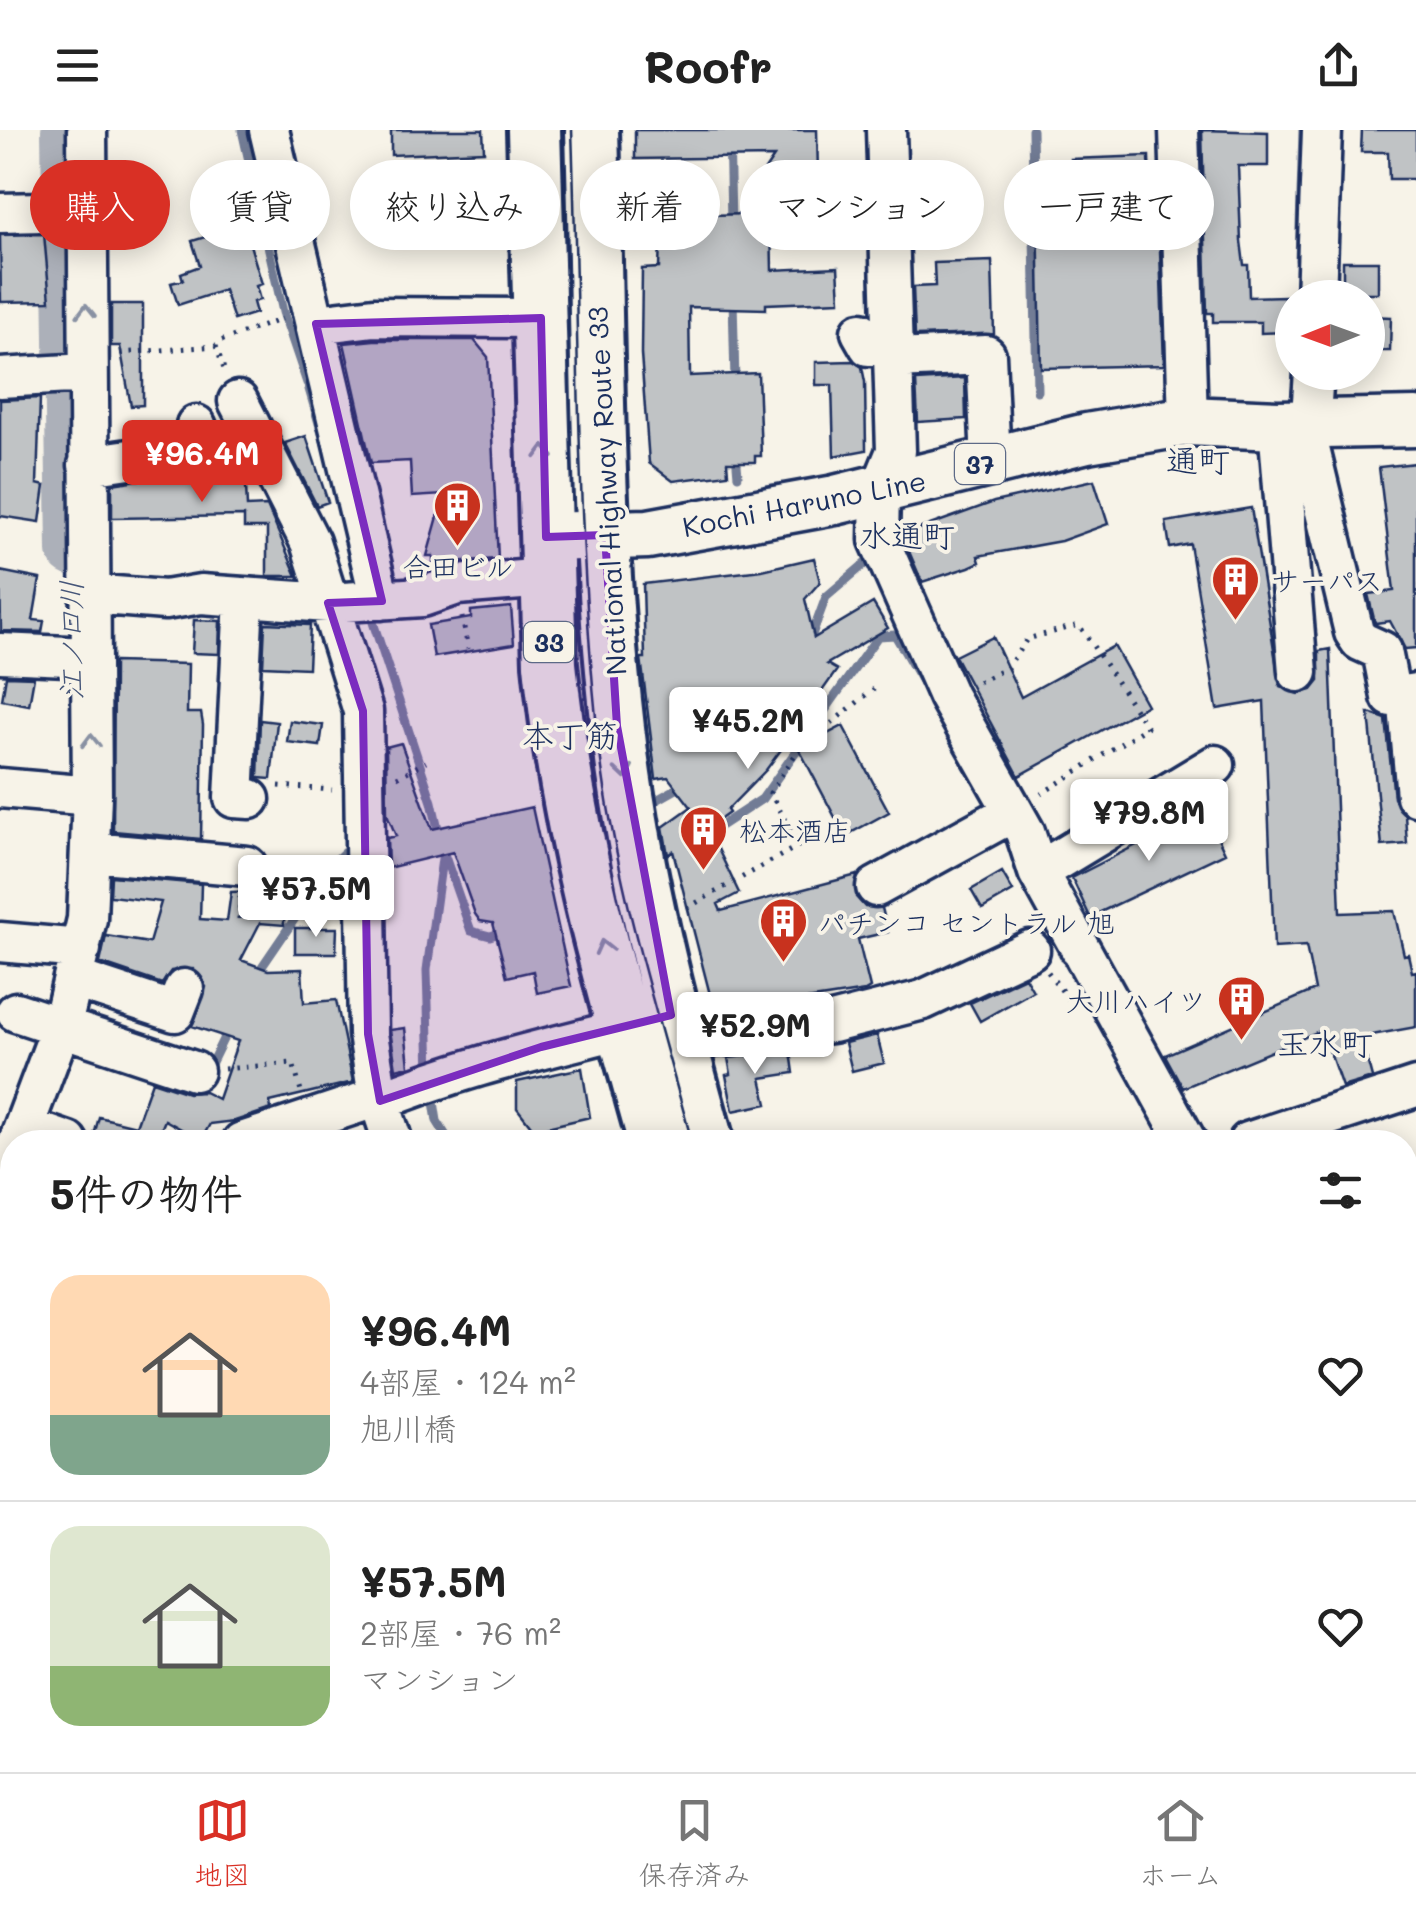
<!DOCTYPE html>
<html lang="ja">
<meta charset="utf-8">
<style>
:root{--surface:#fff;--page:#f6f6f6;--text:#222;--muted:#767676;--line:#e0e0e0;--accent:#d93025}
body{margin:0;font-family:Mali,"Klee One",sans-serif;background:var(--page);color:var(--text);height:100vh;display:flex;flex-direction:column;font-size:38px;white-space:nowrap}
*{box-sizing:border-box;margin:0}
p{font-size:32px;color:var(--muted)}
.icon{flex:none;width:55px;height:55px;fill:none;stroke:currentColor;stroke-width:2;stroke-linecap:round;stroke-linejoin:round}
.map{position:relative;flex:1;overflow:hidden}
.side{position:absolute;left:0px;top:1000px;width:1418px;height:642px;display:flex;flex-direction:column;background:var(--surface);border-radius:40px 40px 0 0;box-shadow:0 5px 25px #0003}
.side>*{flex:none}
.hud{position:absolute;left:30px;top:30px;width:1358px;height:90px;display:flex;gap:20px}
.needle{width:65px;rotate:269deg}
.tools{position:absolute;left:1275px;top:150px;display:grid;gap:20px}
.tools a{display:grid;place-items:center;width:110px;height:110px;border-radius:50%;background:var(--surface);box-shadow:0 5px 25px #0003;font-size:50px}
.price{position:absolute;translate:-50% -85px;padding:0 22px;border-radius:10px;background:#fff;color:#222;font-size:32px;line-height:65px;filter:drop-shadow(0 2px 5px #0008)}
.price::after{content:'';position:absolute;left:50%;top:60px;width:30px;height:22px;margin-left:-15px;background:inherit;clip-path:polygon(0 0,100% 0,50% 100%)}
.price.current{background:var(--accent);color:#fff}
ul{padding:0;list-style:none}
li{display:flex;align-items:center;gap:30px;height:250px;padding:0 50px}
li+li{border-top:2px solid var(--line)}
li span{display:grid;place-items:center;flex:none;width:280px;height:200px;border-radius:30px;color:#555}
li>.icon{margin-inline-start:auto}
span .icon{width:120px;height:120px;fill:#fffc;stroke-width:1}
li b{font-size:42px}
h2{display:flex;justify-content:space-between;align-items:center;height:120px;padding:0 50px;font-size:42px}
.pill{padding:0 35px;border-radius:45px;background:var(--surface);box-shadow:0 5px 25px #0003;font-size:35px;line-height:90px}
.pill.current{background:var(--accent);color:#fff}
header{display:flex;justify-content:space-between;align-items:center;height:130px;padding:0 50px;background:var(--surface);font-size:45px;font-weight:700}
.tab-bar{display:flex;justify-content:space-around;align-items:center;height:140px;border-top:2px solid var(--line);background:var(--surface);font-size:28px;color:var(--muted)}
.tab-bar a{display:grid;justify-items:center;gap:5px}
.tab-bar .current{color:var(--accent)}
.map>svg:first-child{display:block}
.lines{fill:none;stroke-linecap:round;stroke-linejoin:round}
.stream{stroke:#727c95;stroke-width:9}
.river{stroke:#acb0b9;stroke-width:50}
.building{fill:#c0c3c5;stroke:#1b2f5e;stroke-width:2.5}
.minor-casing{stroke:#1b2f5e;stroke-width:45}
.major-casing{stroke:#1b2f5e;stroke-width:55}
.highway-casing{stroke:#1b2f5e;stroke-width:60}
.path{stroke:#1b2f5e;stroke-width:5;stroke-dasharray:2.5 8;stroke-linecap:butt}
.minor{stroke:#f7f3e8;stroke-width:38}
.major{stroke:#f7f3e8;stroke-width:48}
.highway{stroke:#f7f3e8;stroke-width:52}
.tram{stroke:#1b2f5e;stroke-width:2.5}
.oneway{stroke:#8991a3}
.marked{fill:#7b2cbf;fill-opacity:0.2;stroke:#7b2cbf;stroke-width:8;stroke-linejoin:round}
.labels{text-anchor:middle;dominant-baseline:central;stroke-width:8;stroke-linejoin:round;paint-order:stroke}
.shield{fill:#f7f3e8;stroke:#5d6a87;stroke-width:2.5}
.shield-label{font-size:25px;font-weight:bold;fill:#1b2f5e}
.street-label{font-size:28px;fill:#1b2f5e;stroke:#f7f3e8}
.poi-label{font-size:28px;fill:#1b2f5e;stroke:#f7f3e8;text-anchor:start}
.water-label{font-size:30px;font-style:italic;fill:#465679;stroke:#f7f3e8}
.quarter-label{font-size:32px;fill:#1b2f5e;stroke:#f7f3e8}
</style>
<header><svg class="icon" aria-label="menu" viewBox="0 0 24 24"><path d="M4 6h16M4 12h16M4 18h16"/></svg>Roofr<svg class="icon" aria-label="share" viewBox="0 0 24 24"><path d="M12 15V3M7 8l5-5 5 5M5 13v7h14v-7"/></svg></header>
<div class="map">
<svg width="1416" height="1642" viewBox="0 0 1416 1642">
<rect width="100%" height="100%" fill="#f7f3e8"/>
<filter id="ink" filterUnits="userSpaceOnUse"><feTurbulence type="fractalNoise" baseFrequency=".01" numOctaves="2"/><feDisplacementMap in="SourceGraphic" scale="20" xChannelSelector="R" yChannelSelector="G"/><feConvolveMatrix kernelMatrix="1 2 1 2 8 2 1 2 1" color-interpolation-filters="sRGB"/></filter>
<g filter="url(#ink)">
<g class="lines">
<path class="stream" d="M242,0L283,182L307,253
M729,0L731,93
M1032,0L1037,261
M1299,130L1303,0
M733,169L735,253
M309,259L325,314
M736,323L738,346
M368,477L432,672L443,721L427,840L430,944
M810,510L826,467L868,431
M655,671L687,653
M704,707L762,669L878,506L895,505L924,555
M443,721L471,801L490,806L507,801
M257,844L332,734L355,712
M432,959L437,991L450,1012
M192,973L229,897
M1156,992L1165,1012
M176,1012L185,992"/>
<path class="river" d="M66,0L72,421"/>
</g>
<path class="building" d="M391,0H483L484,21L391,25Z
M635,0H817L819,91L771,92L772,140L838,137L840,171L766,174V179L689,177L690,246L758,243L761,326H755V332H727L728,344L673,351L649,333L641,224L642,139L659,138L661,86L751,84L750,62L774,27L635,29Z
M1202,0L1268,2V36H1238L1241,111L1244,135H1248L1249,167L1285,166L1286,202L1261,203V192H1213V183H1207Z
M1362,0H1416V49H1389L1388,22H1361Z
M1149,26L1150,61H1158L1164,235L1041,238L1038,79L1073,78L1071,29Z
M244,95L262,154L256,156L260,170L253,172L256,183L234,190L224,160L178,175L171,153L183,150L181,143L200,136L192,111Z
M44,104L50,171L1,172L0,105Z
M992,131L994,204L915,206L913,157L935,156L934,133Z
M1343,131H1378V163H1343Z
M111,174H143V275L131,276L120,216H111Z
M1368,186L1391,187L1390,221H1368Z
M374,210H474L488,227L498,429L433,433V426H427L444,365L412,367L410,331L371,333L344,213Z
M853,231L862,237L865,252L866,320L834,326L832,255H816V232Z
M965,248L966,289L918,292L916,251Z
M40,268L37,354L45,356L40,392L0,386V270Z
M306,306L328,372L317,376L285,313Z
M1416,333V518L1405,519L1390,491L1375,493L1368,464L1394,461L1379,337Z
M245,334L247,377L267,376L297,446H267V398H244V386L112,388V354Z
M1094,350L1108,394L1061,411L978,426L980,432L969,437L922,452L902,405L994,372Z
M1251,378L1280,556L1299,564L1312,560L1319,551V521L1330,519L1340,783L1394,781L1404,825L1408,824L1412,842L1416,841V897L1361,907L1372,948L1342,957L1322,900L1183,958L1165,925L1315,860L1306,816L1274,818L1264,571L1217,579L1190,414L1170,418L1166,392Z
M814,428L820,452L805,469L814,508L873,473L888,498L827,534L837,540L791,605L784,593L777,596L783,617L766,640L727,680L729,683L708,698L739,763L718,774L721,781L857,745L856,767L865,777L882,778L888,802L858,809L870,858L865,861L715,884L673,721L668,725L663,697L691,677L668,647L656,649L641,528H645L643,454L762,440Z
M0,441L40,449L33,490L44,491L42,502L1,501Z
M511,477L514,514L434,527L428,495L471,488V481Z
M194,490L220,491L219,524L192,523Z
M265,493L310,495L308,538L263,536Z
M993,507L1021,567L1114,516L1147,575L1019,646L955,526Z
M114,532L188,534L187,583H201L203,595L201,709L113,701Z
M6,546L34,547L29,575L2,570Z
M1369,583L1386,589L1394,668L1405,685L1407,714L1382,716Z
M260,590L277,592L271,649L258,648Z
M290,591L323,595L320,616L287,612Z
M843,596L889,682L845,706L799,619Z
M401,613L432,699L532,677L571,856L537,863L533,841L507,847L493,793L480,791L475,784L453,722L388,738L387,708L396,706L387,684L386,617Z
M1205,680L1225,723L1090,787L1072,748Z
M1002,742L1013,761L982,779L971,760Z
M111,746L201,754L200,789L227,791L231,762L285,760L284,795L260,793L241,830L268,840L302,839L304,873L336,870L353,952L270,972L271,979L235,991L210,994L201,1010L165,990L160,1002L170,1005L169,1012L93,1009L99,987L136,996L152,951L188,963L204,962L218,969L238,911L192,896L206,857L193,839L171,841L162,854L100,833L106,806L149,813L161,772L110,766Z
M295,798H337L336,823H295Z
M1025,847L1033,861L980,891L970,873Z
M405,898L409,936L396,939L390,900Z
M877,905L884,933L852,941L845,913Z
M791,921L794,943L761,948L767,974L733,981L726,945L731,944L728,928Z
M582,938L590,987L534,1000L517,978V952Z"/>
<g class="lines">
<defs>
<path id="minor" d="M269,0L380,470
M886,0L896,321L880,360L879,410L948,566L1025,702L1038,742L1187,1012
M1179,0L1188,291
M0,83L85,81
M1316,168L1322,0
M316,194L374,187L541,188
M861,202L869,216L895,215
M895,229L986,225L991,331
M1314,242L1309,315L1354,502L1360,511L1382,521L1391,567L1416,563
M0,248L87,243
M238,271L310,412L363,581L368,904L378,967L393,1012
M1278,295L1298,542
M88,335L205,318L196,295
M89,464L165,470L201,464L328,473L422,467L457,455L547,448
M244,468L234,668L250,669
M0,523L90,527
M1407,565L1416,666
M0,658L92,666
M91,722L247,736
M1038,742L1215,635
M876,757L1013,682
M0,812L81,819
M75,849L175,882L184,859
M16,882L194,941
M679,911L832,893L923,870L1030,820
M380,971C466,935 555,917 645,893
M25,997L68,1012
M18,1012L62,895L87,789L92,666L87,0
M242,1012L378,967
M1248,1012L1416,957
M0,1063L12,1028
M0,1367L12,1376
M1405,1442L1416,1439
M0,1500L12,1501
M650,1630L653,1642
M959,1630L962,1642
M1073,1630L1076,1642
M1210,1630L1213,1642
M1348,1630L1351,1642
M1388,1630L1392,1642
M306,1642L309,1630
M451,1642L455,1630
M751,1642L790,1630"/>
<path id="major" d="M546,407L648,404L835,370L1087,308L1188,291L1278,295L1416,292"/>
<path id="highway" d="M534,0L550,534C566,697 611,856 655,1012
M592,0C598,199 595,401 618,598C634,740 669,875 707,1012
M831,1630L834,1642
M888,1630L891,1642"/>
</defs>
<use href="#minor" class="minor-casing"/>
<use href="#major" class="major-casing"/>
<use href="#highway" class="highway-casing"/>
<path class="path" d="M216,216L225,242
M120,223L216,216L218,212L282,189
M462,487L468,519
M978,552L1007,538L1027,509L1079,495L1147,597L1041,664
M397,647L426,632
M279,656L332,660
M687,778L800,715L770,663L799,619L874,559
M239,789L240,767
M1048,842L1068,869
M224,939L293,933L301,961
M360,1642L363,1630"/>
<use href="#minor" class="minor"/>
<use href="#major" class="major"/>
<use href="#highway" class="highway"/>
<path class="tram" d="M572,0C579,201 576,406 598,606C613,745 656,879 692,1012
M848,1630L851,1642"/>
</g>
<defs><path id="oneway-chevron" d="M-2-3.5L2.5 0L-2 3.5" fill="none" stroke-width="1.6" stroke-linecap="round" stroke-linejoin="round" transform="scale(2.5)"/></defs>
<g class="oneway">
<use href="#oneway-chevron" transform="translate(86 181) rotate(-91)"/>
<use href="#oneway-chevron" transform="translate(544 322) rotate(-91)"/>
<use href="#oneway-chevron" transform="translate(91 611) rotate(-91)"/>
<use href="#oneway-chevron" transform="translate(624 642) rotate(82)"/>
<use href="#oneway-chevron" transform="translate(603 817) rotate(-104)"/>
</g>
</g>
<path class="marked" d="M541,188L546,407L605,405L617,596L671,885L541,917L380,971L368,904L363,581L328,473L382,471L316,194Z"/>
<defs>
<symbol id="building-pin" viewBox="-11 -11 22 30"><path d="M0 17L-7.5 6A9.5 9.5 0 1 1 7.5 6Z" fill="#c8321e" stroke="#f7f3e8"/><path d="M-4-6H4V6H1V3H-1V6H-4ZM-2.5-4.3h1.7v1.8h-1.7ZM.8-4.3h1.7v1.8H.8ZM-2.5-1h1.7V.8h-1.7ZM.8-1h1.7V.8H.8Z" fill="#fff"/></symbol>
</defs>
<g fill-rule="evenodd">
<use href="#building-pin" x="430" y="348" width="55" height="75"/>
<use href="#building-pin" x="1208" y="422" width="55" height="75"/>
<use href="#building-pin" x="676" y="672" width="55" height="75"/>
<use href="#building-pin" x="756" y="764" width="55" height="75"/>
<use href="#building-pin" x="1214" y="842" width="55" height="75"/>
</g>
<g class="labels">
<g class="shield">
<rect x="955" y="314" width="50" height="40" rx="8"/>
<rect x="524" y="492" width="50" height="40" rx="8"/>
</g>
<g class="shield-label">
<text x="980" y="334">37</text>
<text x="549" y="512">33</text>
</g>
<g class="street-label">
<text transform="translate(606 361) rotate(-93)">National Highway Route 33</text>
<text transform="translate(804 373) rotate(-11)">Kochi Haruno Line</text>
</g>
<g class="poi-label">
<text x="458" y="436" text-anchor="middle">合田ビル</text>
<text x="1271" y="450">サーパス</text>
<text x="739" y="700">松本酒店</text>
<text x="818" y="792">パチンコ セントラル 旭</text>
<text x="1206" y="870" text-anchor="end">大川ハイツ</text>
</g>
<g class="water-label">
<text transform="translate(70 510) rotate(-90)">江ノ口川</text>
</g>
<g class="quarter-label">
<text x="1198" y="329">通町</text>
<text x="907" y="404">水通町</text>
<text x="570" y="604">本丁筋</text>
<text x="1325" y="912">玉水町</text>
</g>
</g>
</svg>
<div class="tools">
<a><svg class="needle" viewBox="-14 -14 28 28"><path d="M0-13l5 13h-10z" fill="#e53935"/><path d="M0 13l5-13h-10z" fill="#767676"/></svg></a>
</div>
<b class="price current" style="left:202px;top:375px">¥96.4M</b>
<b class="price" style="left:748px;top:642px">¥45.2M</b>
<b class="price" style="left:1149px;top:734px">¥79.8M</b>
<b class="price" style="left:316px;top:810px">¥57.5M</b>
<b class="price" style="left:755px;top:947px">¥52.9M</b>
<div class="hud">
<a class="pill current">購入</a>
<a class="pill">賃貸</a>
<a class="pill">絞り込み</a>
<a class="pill">新着</a>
<a class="pill">マンション</a>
<a class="pill">一戸建て</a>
</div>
<section class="side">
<h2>5件の物件<svg class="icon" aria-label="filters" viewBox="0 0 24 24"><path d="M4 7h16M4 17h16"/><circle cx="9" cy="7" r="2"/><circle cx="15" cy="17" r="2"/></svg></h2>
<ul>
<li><span style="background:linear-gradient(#ffd9b3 70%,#7fa58c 0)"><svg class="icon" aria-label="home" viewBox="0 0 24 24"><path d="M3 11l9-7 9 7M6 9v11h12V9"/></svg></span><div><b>¥96.4M</b><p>4部屋 · 124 m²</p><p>旭川橋</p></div><svg class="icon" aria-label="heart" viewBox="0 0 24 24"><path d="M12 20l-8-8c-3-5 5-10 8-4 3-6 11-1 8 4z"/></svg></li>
<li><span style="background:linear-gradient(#dfe7d0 70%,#8fb573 0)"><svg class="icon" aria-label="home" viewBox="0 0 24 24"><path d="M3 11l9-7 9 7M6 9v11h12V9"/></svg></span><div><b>¥57.5M</b><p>2部屋 · 76 m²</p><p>マンション</p></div><svg class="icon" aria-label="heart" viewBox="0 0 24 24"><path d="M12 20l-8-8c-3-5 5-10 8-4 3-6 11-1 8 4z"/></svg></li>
</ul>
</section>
</div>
<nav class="tab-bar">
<a class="current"><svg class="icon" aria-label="map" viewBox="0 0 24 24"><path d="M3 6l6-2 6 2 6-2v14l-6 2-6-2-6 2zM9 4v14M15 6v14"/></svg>地図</a>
<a><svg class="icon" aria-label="saved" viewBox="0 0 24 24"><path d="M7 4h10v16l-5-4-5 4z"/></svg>保存済み</a>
<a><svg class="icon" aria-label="home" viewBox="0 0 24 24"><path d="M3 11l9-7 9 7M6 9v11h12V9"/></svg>ホーム</a>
</nav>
